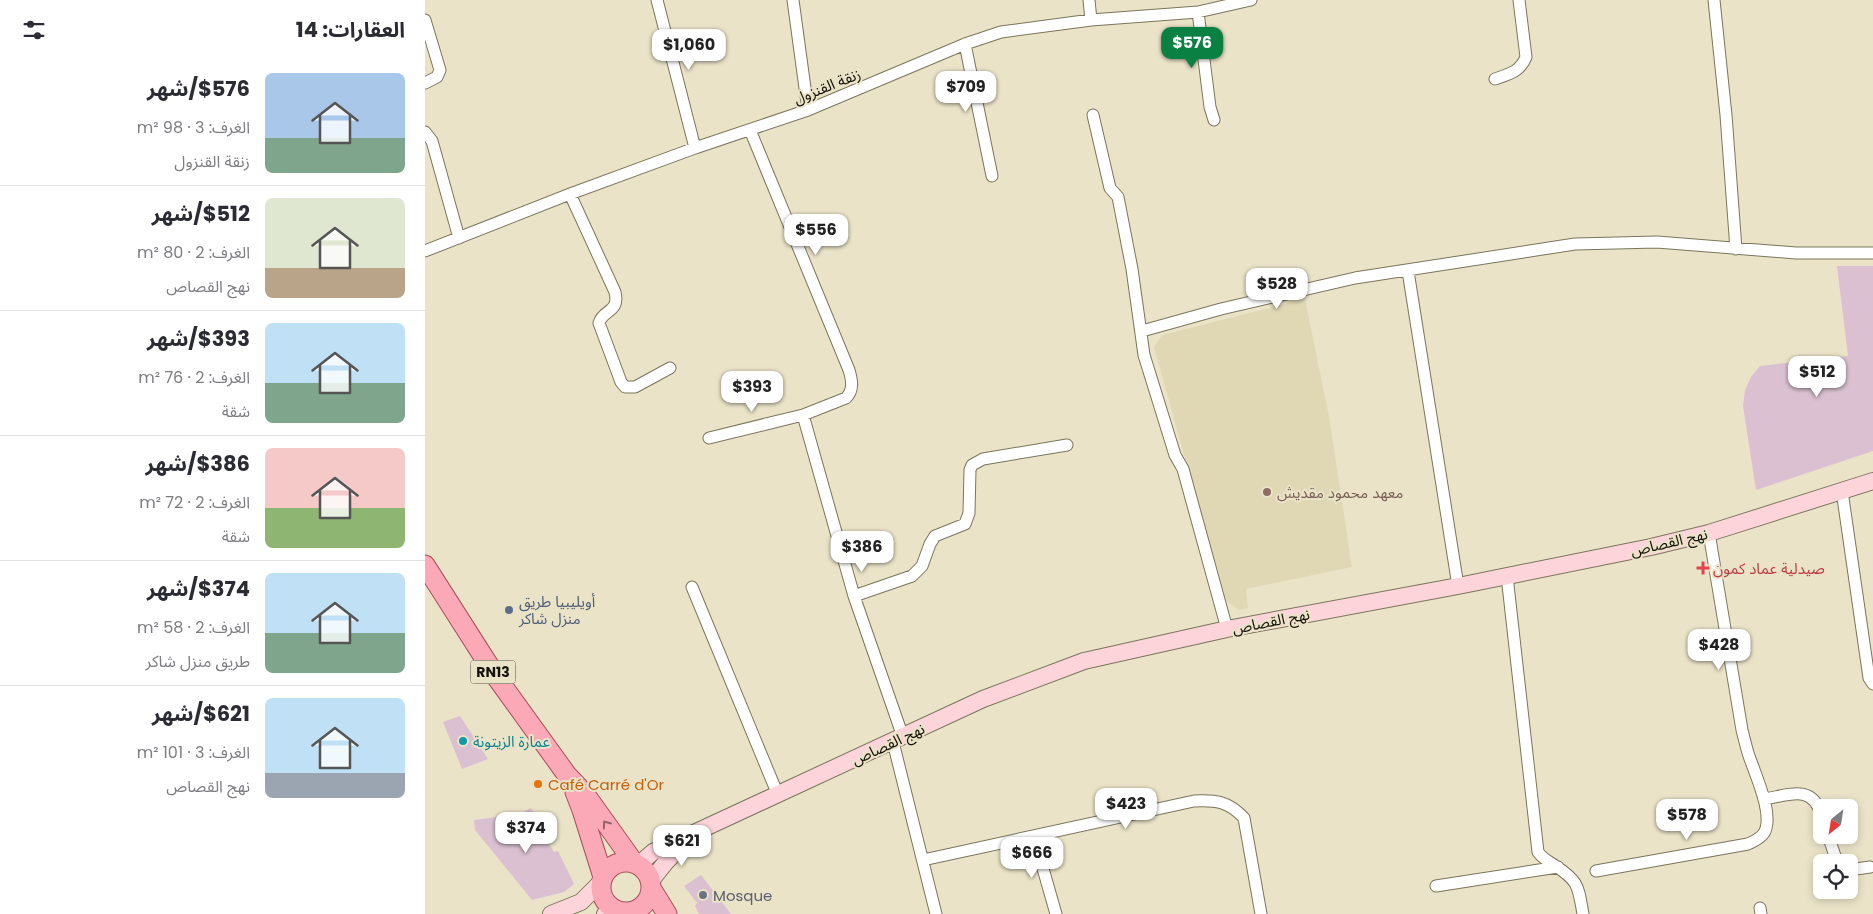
<!DOCTYPE html>
<html lang="ar">
<meta charset="utf-8">
<style>
:root{--surface:#fff;--page:#f7f7f7;--text:#2b2b33;--muted:#7c7c81;--line:#e1e1e2;--accent:#0b8043}
body{margin:0;font-family:Poppins,"Noto Sans Arabic",sans-serif;background:var(--page);color:var(--text);direction:rtl;height:100vh;display:flex;flex-direction:column;font-size:19px;white-space:nowrap}
*{box-sizing:border-box;margin:0}
p{font-size:16px;color:var(--muted)}
.icon{flex:none;width:28px;height:28px;fill:none;stroke:currentColor;stroke-width:2;stroke-linecap:round;stroke-linejoin:round}
.map{position:relative;flex:1;overflow:hidden;direction:ltr}
.side{display:flex;flex-direction:column;background:var(--surface);width:425px}
.side>*{flex:none}
.needle{width:32px;rotate:210deg}
.controls{position:absolute;left:1388px;top:799px;display:grid;gap:10px}
.controls a{display:grid;place-items:center;width:45px;height:45px;border-radius:8px;background:var(--surface);box-shadow:0 2px 8px #0003;font-size:25px}
.price{position:absolute;translate:-50% -42px;padding:0 11px;border-radius:10px;background:#fff;color:#222;font-size:16px;line-height:32px;filter:drop-shadow(0 1px 2px #0008)}
.price::after{content:'';position:absolute;left:50%;top:30px;width:15px;height:11px;margin-left:-8px;background:inherit;clip-path:polygon(0 0,100% 0,50% 100%)}
.price.on{background:var(--accent);color:#fff}
ul{padding:0;list-style:none}
li{display:flex;align-items:center;gap:15px;height:125px;padding:0 20px}
li+li{border-top:1px solid var(--line)}
li span{display:grid;place-items:center;flex:none;width:140px;height:100px;border-radius:8px;color:#555}
li>.icon{margin-inline-start:auto}
span .icon{width:60px;height:60px;fill:#fffc;stroke-width:1}
li b{font-size:21px}
h2{display:flex;justify-content:space-between;align-items:center;height:60px;padding:0 20px;font-size:21px}
main{display:flex;flex:1;min-height:0}
.map>svg:first-child{display:block}
.built{fill:#e0d8b5}
.building{fill:#dac0d0}
.lines{fill:none;stroke-linecap:round;stroke-linejoin:round}
.street-casing{stroke:#7a755c;stroke-width:13}
.secondary-casing{stroke:#7a755c;stroke-width:18}
.primary-casing{stroke:#aa4e5b;stroke-width:21}
.street{stroke:#fff;stroke-width:11}
.secondary{stroke:#fed4db;stroke-width:16}
.primary{stroke:#fca9b7;stroke-width:19}
.oneway{stroke:#946568}
.education-dot{fill:#8d6e63;stroke:#eae3c8;stroke-width:2}
.health-dot{fill:#e0444e;stroke:#eae3c8;stroke-width:2}
.service-dot{fill:#5c6f8a;stroke:#eae3c8;stroke-width:2}
.culture-dot{fill:#0f9aa8;stroke:#eae3c8;stroke-width:2}
.food-dot{fill:#e8710a;stroke:#eae3c8;stroke-width:2}
.worship-dot{fill:#6b7280;stroke:#eae3c8;stroke-width:2}
.labels{text-anchor:middle;dominant-baseline:central;stroke-width:4;stroke-linejoin:round;paint-order:stroke}
.shield{fill:#eae3c8;stroke:#545042;stroke-width:1}
.shield-label{font-size:14px;font-weight:bold;fill:#141108}
.street-label{font-size:15px;fill:#141108;stroke:#eae3c8}
.education-label{font-size:15px;fill:#785e54;stroke:#eae3c8;text-anchor:start}
.health-label{font-size:15px;fill:#be3a42;stroke:#eae3c8;text-anchor:start}
.service-label{font-size:15px;fill:#4e5e75;stroke:#eae3c8;text-anchor:start}
.culture-label{font-size:15px;fill:#0d838f;stroke:#eae3c8;text-anchor:start}
.food-label{font-size:15px;fill:#c56008;stroke:#eae3c8;text-anchor:start}
.worship-label{font-size:15px;fill:#5b616d;stroke:#eae3c8;text-anchor:start}
</style>
<main>
<div class="map">
<svg width="1448" height="914" viewBox="0 0 1448 914">
<rect width="100%" height="100%" fill="#eae3c8"/>
<path class="built" d="M880,299L904,416L927,567L821,589L823,608L814,610L799,599L729,347L737,335Z"/>
<path class="building" d="M1412,266H1448V451L1331,490L1318,406L1320,390L1326,377L1335,366L1423,356Z
M35,716L63,759L37,769L18,722Z
M106,808L117,828L113,830V834L117,842L121,839L129,852L133,851L149,884L139,892L107,900L50,830L49,820L94,814Z
M276,875L306,914H274L270,906L272,903L259,886Z"/>
<g class="lines">
<defs>
<path id="street" d="M232,0L270,148
M368,0L383,110
M664,0L666,20
M1289,0L1301,115L1311,249
M773,12L785,107L789,120
M0,20L15,70L12,77L0,83
M540,44L567,176
M1070,79C1084,74 1095,72 1101,57L1094,0
M668,115L685,188L693,197L707,269L719,355L750,455L758,469L802,629
M0,132L7,141L34,238
M145,194L190,292C195,313 178,309 174,323L196,382L200,387H210L245,368
M0,251L145,194L270,148L383,110L540,44L576,32L666,20L773,12L826,0
M983,271L1033,586
M717,331L796,309L930,278L1150,244L1232,242L1371,253H1448
M378,415L429,596L478,737
M284,438L378,415L421,398C429,390 427,380 424,370L325,130
M1417,491L1444,678L1448,684
M1082,576L1113,852C1117,858 1123,861 1129,865C1154,881 1153,886 1158,914
M267,587L353,795
M429,596L487,576L497,566L505,544L510,536L540,524L544,513L545,470L547,465L558,459L642,445
M468,742L511,914
M1340,799C1364,795 1387,784 1396,814
M1403,835L1412,862
M609,837L631,914
M498,860L769,801C791,800 803,801 819,818L836,914
M1424,870L1445,867
M1171,871L1323,844C1329,841 1335,839 1339,833C1350,815 1329,772 1323,753C1321,746 1319,738 1317,730L1284,533
M1011,886L1133,867
M1335,908L1336,914"/>
<path id="secondary" d="M213,865L228,852L558,699L659,661L802,629L1033,586L1226,547L1284,533L1448,481
M225,882L241,862L260,842
M126,914L156,902L177,881
M180,914L192,910"/>
<path id="primary" d="M0,565L72,678L142,775L160,794L210,864
M150,792L157,810L178,877
M176 887a25 25 0 1 1 50 0a25 25 0 1 1-50 0Z
M226,888L242,914"/>
</defs>
<use href="#street" class="street-casing"/>
<use href="#secondary" class="secondary-casing"/>
<use href="#primary" class="primary-casing"/>
<use href="#street" class="street"/>
<use href="#secondary" class="secondary"/>
<use href="#primary" class="primary"/>
</g>
<defs><path id="oneway-chevron" d="M-2-3.5L2.5 0L-2 3.5" fill="none" stroke-width="1.6" stroke-linecap="round" stroke-linejoin="round" transform="scale(1.25)"/></defs>
<use class="oneway" href="#oneway-chevron" transform="translate(181 824) rotate(-125)"/>
<circle class="education-dot" cx="842" cy="492" r="5"/>
<path class="health-dot" d="M1275.5 560.5h5v5h5v5h-5v5h-5v-5h-5v-5h5z"/>
<circle class="service-dot" cx="84" cy="610" r="5"/>
<circle class="culture-dot" cx="38" cy="741" r="5"/>
<circle class="food-dot" cx="113" cy="784" r="5"/>
<circle class="worship-dot" cx="278" cy="895" r="5"/>
<g class="labels">
<rect class="shield" x="45.5" y="660.5" width="45" height="23" rx="4"/>
<g class="shield-label">
<text x="68" y="672">RN13</text>
</g>
<g class="street-label">
<text transform="translate(402 86) rotate(-22)">زنقة القنزول</text>
<text transform="translate(1244 542) rotate(-13)">نهج القصاص</text>
<text transform="translate(846 621) rotate(-11)">نهج القصاص</text>
<text transform="translate(463 744) rotate(-25)">نهج القصاص</text>
</g>
<g class="education-label">
<text x="852" y="492">معهد محمود مقديش</text>
</g>
<g class="health-label">
<text x="1288" y="568">صيدلية عماد كمون</text>
</g>
<g class="service-label">
<text x="94" y="601">أويليبيا طريق<tspan x="94" dy="17">منزل شاكر</tspan></text>
</g>
<g class="culture-label">
<text x="48" y="741">عمارة الزيتونة</text>
</g>
<g class="food-label">
<text x="123" y="784">Café Carré d'Or</text>
</g>
<g class="worship-label">
<text x="288" y="895">Mosque</text>
</g>
</g>
</svg>
<div class="controls">
<a><svg class="needle" viewBox="-14 -14 28 28"><path d="M0-13l5 13h-10z" fill="#e53935"/><path d="M0 13l5-13h-10z" fill="#7c7c81"/></svg></a>
<a><svg class="icon" aria-label="locate" viewBox="0 0 24 24"><circle cx="12" cy="12" r="6"/><path d="M12 2v4M12 18v4M2 12h4M18 12h4"/></svg></a>
</div>
<b class="price on" style="left:767px;top:69px">$576</b>
<b class="price" style="left:264px;top:71px">$1,060</b>
<b class="price" style="left:541px;top:113px">$709</b>
<b class="price" style="left:391px;top:256px">$556</b>
<b class="price" style="left:852px;top:310px">$528</b>
<b class="price" style="left:1392px;top:398px">$512</b>
<b class="price" style="left:327px;top:413px">$393</b>
<b class="price" style="left:437px;top:573px">$386</b>
<b class="price" style="left:1294px;top:671px">$428</b>
<b class="price" style="left:701px;top:830px">$423</b>
<b class="price" style="left:1262px;top:841px">$578</b>
<b class="price" style="left:101px;top:854px">$374</b>
<b class="price" style="left:257px;top:867px">$621</b>
<b class="price" style="left:607px;top:879px">$666</b>
</div>
<section class="side">
<h2>العقارات: 14<svg class="icon" aria-label="filters" viewBox="0 0 24 24"><path d="M4 7h16M4 17h16"/><circle cx="9" cy="7" r="2"/><circle cx="15" cy="17" r="2"/></svg></h2>
<ul>
<li><span style="background:linear-gradient(#a9c7e8 65%,#7fa58c 0)"><svg class="icon" aria-label="home" viewBox="0 0 24 24"><path d="M3 11l9-7 9 7M6 9v11h12V9"/></svg></span><div><b>$576/شهر</b><p>الغرف: 3 · 98 m²</p><p>زنقة القنزول</p></div></li>
<li><span style="background:linear-gradient(#dfe7d0 70%,#b9a48a 0)"><svg class="icon" aria-label="home" viewBox="0 0 24 24"><path d="M3 11l9-7 9 7M6 9v11h12V9"/></svg></span><div><b>$512/شهر</b><p>الغرف: 2 · 80 m²</p><p>نهج القصاص</p></div></li>
<li><span style="background:linear-gradient(#bfe0f5 60%,#7fa58c 0)"><svg class="icon" aria-label="home" viewBox="0 0 24 24"><path d="M3 11l9-7 9 7M6 9v11h12V9"/></svg></span><div><b>$393/شهر</b><p>الغرف: 2 · 76 m²</p><p>شقة</p></div></li>
<li><span style="background:linear-gradient(#f6c9c9 60%,#8fb573 0)"><svg class="icon" aria-label="home" viewBox="0 0 24 24"><path d="M3 11l9-7 9 7M6 9v11h12V9"/></svg></span><div><b>$386/شهر</b><p>الغرف: 2 · 72 m²</p><p>شقة</p></div></li>
<li><span style="background:linear-gradient(#bfe0f5 60%,#7fa58c 0)"><svg class="icon" aria-label="home" viewBox="0 0 24 24"><path d="M3 11l9-7 9 7M6 9v11h12V9"/></svg></span><div><b>$374/شهر</b><p>الغرف: 2 · 58 m²</p><p>طريق منزل شاكر</p></div></li>
<li><span style="background:linear-gradient(#bfe0f5 75%,#9aa5b1 0)"><svg class="icon" aria-label="home" viewBox="0 0 24 24"><path d="M3 11l9-7 9 7M6 9v11h12V9"/></svg></span><div><b>$621/شهر</b><p>الغرف: 3 · 101 m²</p><p>نهج القصاص</p></div></li>
</ul>
</section>
</main>
